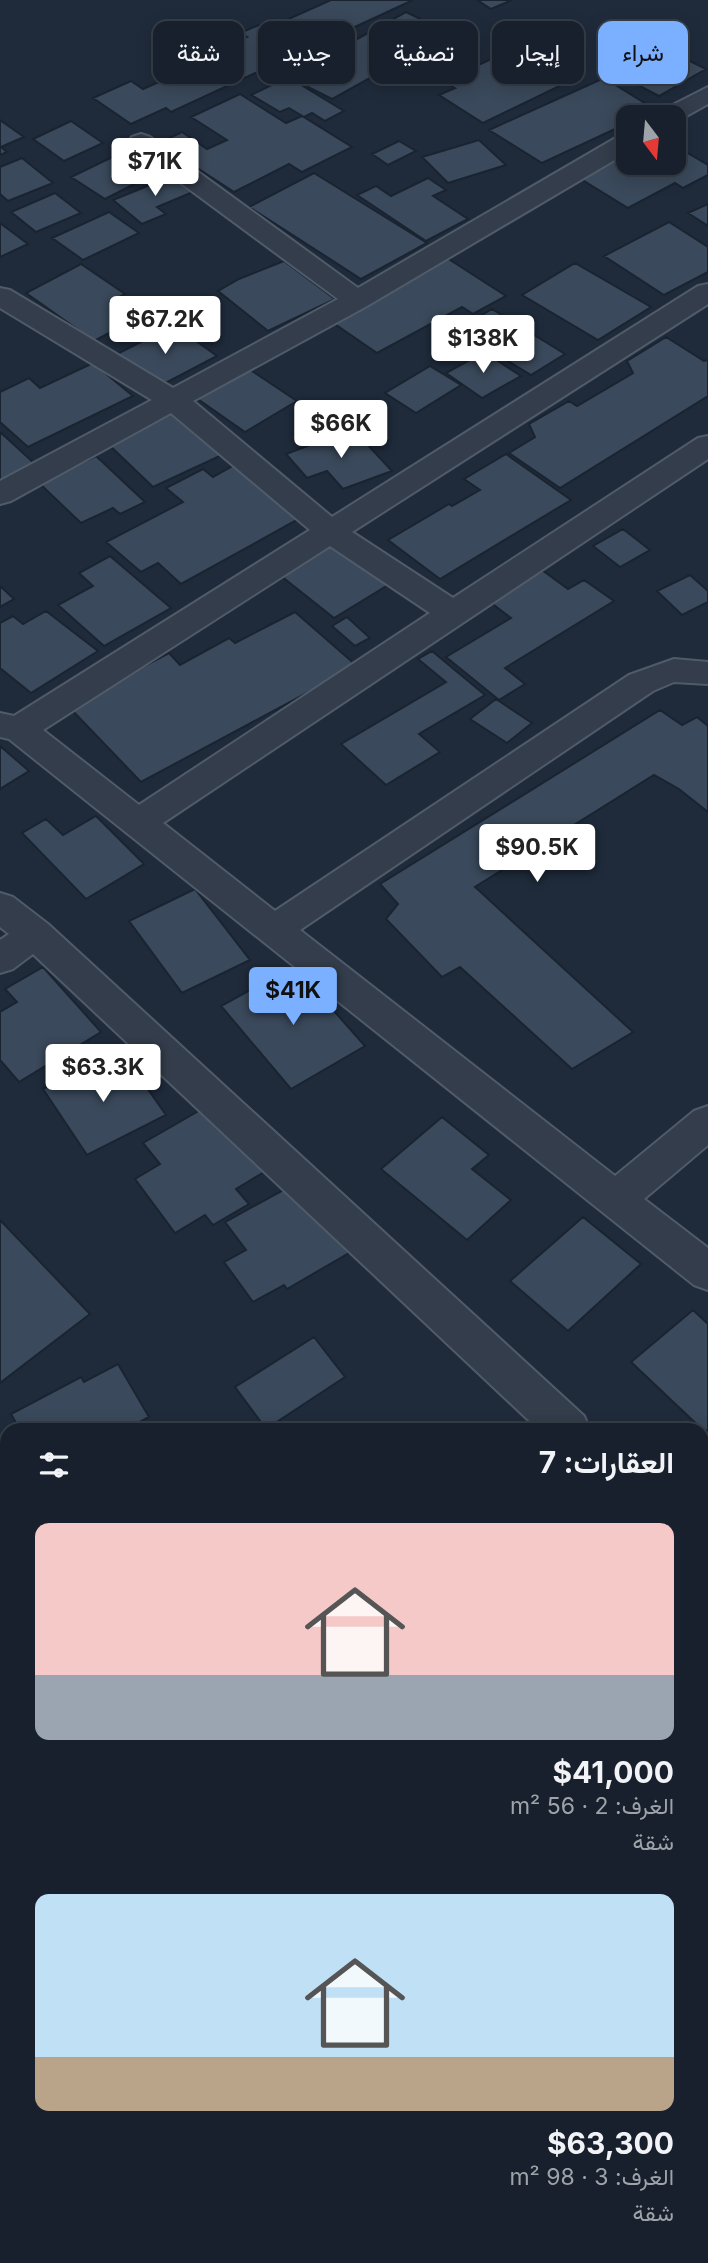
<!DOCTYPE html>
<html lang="ar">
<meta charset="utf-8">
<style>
:root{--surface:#17202c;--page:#242d38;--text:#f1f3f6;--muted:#9ea3a9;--line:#363e48;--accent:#7bafff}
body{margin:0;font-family:Inter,Vazirmatn,sans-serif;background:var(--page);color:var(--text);direction:rtl;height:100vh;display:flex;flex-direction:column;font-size:26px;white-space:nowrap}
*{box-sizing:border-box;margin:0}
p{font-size:23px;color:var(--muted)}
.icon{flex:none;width:38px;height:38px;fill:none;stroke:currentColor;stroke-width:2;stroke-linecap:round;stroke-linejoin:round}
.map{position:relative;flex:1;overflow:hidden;direction:ltr}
.drawer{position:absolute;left:0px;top:1423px;width:709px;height:842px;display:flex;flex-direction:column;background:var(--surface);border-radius:21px 21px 0 0;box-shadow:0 4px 18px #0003,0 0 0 2px var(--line);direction:rtl}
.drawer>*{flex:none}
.hud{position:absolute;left:21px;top:21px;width:667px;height:63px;direction:rtl;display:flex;gap:14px}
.needle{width:46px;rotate:164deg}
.fabs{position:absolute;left:616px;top:105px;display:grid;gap:14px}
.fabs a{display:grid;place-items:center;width:70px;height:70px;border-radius:14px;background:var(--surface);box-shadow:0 4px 18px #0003,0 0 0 2px var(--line);font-size:35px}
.price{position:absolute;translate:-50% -60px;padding:0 16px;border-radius:7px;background:#fff;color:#222;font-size:23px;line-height:46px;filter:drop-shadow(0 2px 4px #0008)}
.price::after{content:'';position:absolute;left:50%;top:42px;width:21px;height:16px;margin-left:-10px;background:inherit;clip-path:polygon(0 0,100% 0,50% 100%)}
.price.selected{background:var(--accent);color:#111}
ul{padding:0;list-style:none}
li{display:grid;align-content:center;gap:14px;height:371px;padding:0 35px}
li span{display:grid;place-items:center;height:217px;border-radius:14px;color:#555}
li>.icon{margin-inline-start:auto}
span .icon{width:126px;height:126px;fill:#fffc;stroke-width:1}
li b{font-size:30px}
h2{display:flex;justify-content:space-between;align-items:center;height:84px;padding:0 35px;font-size:30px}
.tag{padding:0 24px;border-radius:14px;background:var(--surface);box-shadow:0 4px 18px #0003,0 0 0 2px var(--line);font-size:24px;line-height:63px}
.tag.selected{background:var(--accent);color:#111}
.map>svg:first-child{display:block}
.building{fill:#3a495b;stroke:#1a2431;stroke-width:2}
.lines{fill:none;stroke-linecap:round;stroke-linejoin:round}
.minor-casing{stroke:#505b69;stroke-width:4}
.minor{fill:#333d4b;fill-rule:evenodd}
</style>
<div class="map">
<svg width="708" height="2263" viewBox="0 0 708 2263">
<rect width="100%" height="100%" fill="#1f2b3b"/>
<path class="building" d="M331,0H413L171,112L166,108L131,124L93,98L131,81L143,89L213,58L208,54L247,37L240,33L273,19L280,23Z
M477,0H512L491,9Z
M406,12L435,26L426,31L441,38L332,99L288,77Z
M652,42L706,69L659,96L605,68Z
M518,47L574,79L483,123L439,95L455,88L443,81Z
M288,77L344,111L325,121L312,113L304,117L289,108L280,112L251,95Z
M604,78L656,110L640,117H628V123L542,163L489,130Z
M240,94L286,123L302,116L352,147L302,172L289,164L234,192L159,143L182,132L207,149L227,140L191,117Z
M0,120L24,137L1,147L7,152L0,155Z
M71,121L103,143L64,161L33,139Z
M479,140L506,165L448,183L422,157Z
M399,141L416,151L388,165L372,154Z
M674,145L708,165V175L683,188L675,183L628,208L576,176L628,150V163H674Z
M131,148L164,169L105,199L71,177Z
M22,158L53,183L8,201L0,194V167Z
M179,173L200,189L157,207L166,214L142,224L113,200Z
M314,173L427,243L361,279L249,207Z
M428,178L446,190L433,196L468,219L426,241L357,195L376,186L391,196Z
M55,193L81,213L36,232L11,212Z
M708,204V226L688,213Z
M109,212L139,233L83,260L52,238Z
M669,222L708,247V272L664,295L604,256Z
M0,223L28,244L0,257Z
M447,258L506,296L473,314L462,307L377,353L329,320Z
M284,261L335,299L268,331L218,291L239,279Z
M575,263L651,307L598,340L522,295Z
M81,264L125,294L110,302L136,319L94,341L26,293Z
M492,309L565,354L531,375L457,330Z
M174,325L217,356L156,388L113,356Z
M666,337L704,361L708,360V396L560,488L509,453L535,437L529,424L569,401L577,406L633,373L627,361Z
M484,352L521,376L482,398L446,373Z
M93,363L133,396L28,447L0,422V392L29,378L40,388Z
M243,365L297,401L245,432L192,395Z
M430,366L461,385L416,413L385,393Z
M175,412L222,455L153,487L106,442Z
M353,429L392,471L343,489L327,471L307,478L286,454Z
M0,432L35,464L0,481Z
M506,454L571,500L440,579L388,540L449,504L452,506L480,490L464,479Z
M96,456L145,502L120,514L113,508L81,523L39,483Z
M238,463L304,516L181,584L158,563L141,572L106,542L183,502L166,488L203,469L213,477Z
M623,529L650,550L620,567L593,546Z
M329,541L388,585L334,618L276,572Z
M110,556L171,608L104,646L58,605L93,586L79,573Z
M542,570L568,589L584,580L614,601L505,668L525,684L499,700L446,657L511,618L490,602Z
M690,575L708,591V602L682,615L657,591Z
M0,586L14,599L0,607Z
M46,611L98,651L31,693L0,668V623L13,616L23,624Z
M295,612L357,666L141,782L68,706L169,653L180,665L229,638L235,643Z
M347,617L370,638L355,646L332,626Z
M432,651L485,695L419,734L440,752L386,785L341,744L446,682L418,659Z
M496,699L532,723L507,743L470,719Z
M660,710L682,725L697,717L708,726V812L679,789L654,775L475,887L633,1032L572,1069L460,967L442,977L386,919L398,904L380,884Z
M0,746L29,771L0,789Z
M96,816L144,864L86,899L22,833L46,819L63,835Z
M195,889L250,960L182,993L129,921Z
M294,966L365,1046L291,1089L221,1006Z
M43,967L101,1032L19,1082L0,1060V1012L17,1002L5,989Z
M114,1053L134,1081L140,1078L166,1115L87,1155L43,1089Z
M209,1105L264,1172L236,1189L249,1204L213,1225L205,1215L175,1233L135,1179L160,1164L143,1143Z
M442,1117L489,1155L472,1169L511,1200L467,1240L381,1169Z
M296,1183L349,1253L287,1289L284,1285L253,1302L224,1262L246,1250L225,1222Z
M583,1217L641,1264L568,1331L510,1281Z
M0,1220L90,1314L0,1383Z
M693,1310L708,1324V1429L705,1432L631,1362Z
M314,1337L345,1377L266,1429L235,1387Z
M118,1364L149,1417L125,1430H20L11,1414L81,1377L84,1382Z
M0,1626L7,1633V1682L0,1689Z
M7,1745V1799L0,1790V1750Z
M702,1778L708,1784V1901L702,1908Z
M702,1965L708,1972V2049L702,2056Z
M7,2089V2258H25L17,2263H0V2093Z
M216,2258H322L326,2263H210Z
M331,2258H371L365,2263H335Z
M569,2258H611L616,2263H564Z"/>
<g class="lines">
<defs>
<path id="minor" d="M708,87V104L674,123V117H655L659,112Z
M628,133V152L367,306L193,401L332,517L698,286L708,284V304L352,532L453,598L698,438L708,436V459L163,823L275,911L629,675L674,659L708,662V684L674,682L653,691L300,930L615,1176L694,1111L708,1106V1145L644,1199L708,1248V1290L694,1285L9,739L0,737V713L14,716L310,530L171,413L11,501L0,504V481L152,400L0,308V288L10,290L173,388L338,299L132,147L128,142L132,137L141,134L150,137L358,288L619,136ZM330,546L430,613L139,805L43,730Z
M0,893L13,897L48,924L584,1416L590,1430H539L33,954L13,969L0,973V940L9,934L0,927Z
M0,1495L7,1498V1574L0,1573Z
M702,1532L708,1534V1579L702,1577Z
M708,1629V1678L702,1680V1631Z
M108,2258H164L162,2263H105Z
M627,2258H683L686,2263H629Z"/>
</defs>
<use href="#minor" class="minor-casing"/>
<use href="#minor" class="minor"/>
</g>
</svg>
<div class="fabs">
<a><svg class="needle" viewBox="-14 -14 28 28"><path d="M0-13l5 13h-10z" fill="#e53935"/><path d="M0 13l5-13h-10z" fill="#9ea3a9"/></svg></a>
</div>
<b class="price" style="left:155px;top:198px">$71K</b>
<b class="price" style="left:165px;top:356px">$67.2K</b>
<b class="price" style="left:483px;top:375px">$138K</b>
<b class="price" style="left:341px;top:460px">$66K</b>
<b class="price" style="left:537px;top:884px">$90.5K</b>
<b class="price selected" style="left:293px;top:1027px">$41K</b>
<b class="price" style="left:103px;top:1104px">$63.3K</b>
<div class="hud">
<a class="tag selected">شراء</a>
<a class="tag">إيجار</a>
<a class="tag">تصفية</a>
<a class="tag">جديد</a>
<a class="tag">شقة</a>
</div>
<section class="drawer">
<h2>العقارات: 7<svg class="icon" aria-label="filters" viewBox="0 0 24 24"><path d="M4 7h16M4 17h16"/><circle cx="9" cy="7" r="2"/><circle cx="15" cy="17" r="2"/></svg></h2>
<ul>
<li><span style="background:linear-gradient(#f6c9c9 70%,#9aa5b1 0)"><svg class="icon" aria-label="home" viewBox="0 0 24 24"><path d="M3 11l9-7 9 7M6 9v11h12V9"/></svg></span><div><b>$41,000</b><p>الغرف: 2 · 56 m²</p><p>شقة</p></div></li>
<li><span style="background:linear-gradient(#bfe0f5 75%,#b9a48a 0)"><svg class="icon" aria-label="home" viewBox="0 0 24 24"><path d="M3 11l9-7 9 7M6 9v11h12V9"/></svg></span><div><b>$63,300</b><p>الغرف: 3 · 98 m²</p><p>شقة</p></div></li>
</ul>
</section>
</div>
